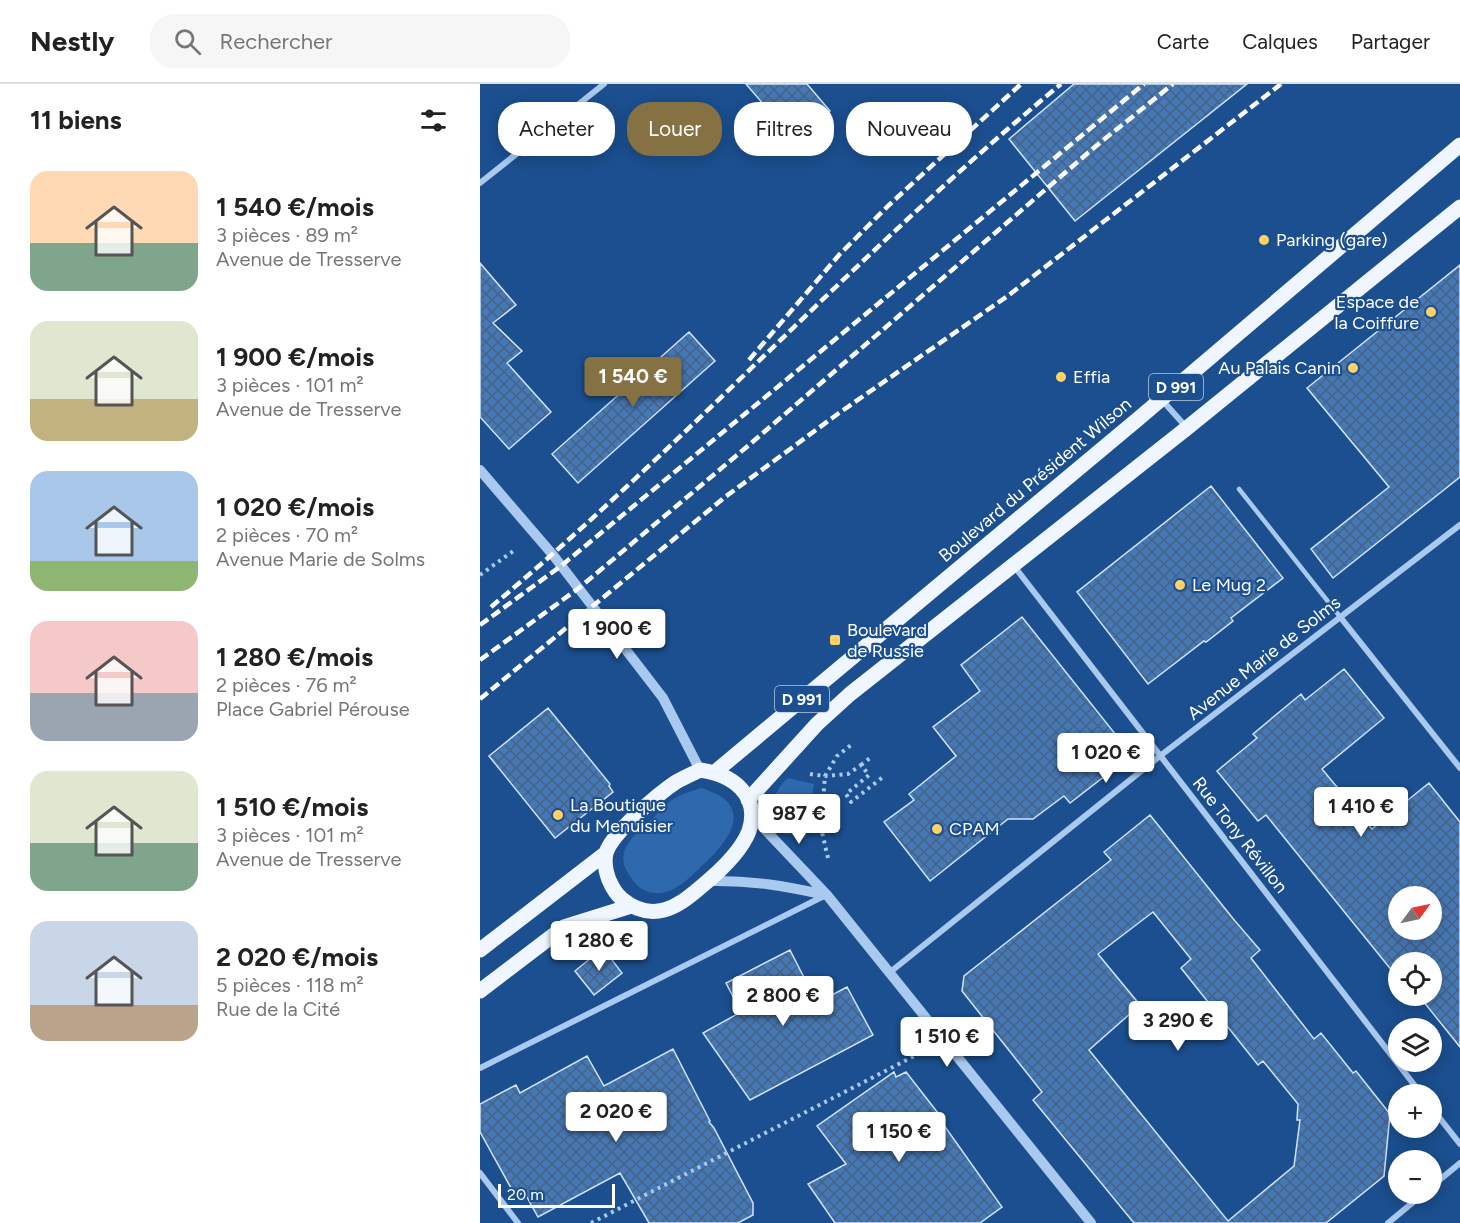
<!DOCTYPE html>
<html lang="fr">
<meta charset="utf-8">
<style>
:root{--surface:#fff;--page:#f6f6f6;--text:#222;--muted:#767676;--line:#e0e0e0;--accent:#857141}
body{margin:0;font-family:Figtree,sans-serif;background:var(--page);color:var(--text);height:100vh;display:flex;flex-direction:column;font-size:22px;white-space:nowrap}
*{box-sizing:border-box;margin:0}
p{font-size:20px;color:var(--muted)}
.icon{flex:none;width:33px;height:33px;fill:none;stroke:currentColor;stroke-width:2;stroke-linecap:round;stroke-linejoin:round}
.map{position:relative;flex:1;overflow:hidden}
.details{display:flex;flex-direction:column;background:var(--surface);width:480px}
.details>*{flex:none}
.hud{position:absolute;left:18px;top:18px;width:570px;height:54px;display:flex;gap:12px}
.needle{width:39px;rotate:57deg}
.controls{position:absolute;left:908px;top:802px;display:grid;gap:12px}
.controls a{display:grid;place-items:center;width:54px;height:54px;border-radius:50%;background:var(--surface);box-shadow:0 3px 15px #0003;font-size:30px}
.scale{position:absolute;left:18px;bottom:15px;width:117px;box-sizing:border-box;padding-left:6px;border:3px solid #fff;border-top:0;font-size:16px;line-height:21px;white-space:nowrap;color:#fff;-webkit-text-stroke:4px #1b4f8f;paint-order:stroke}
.price{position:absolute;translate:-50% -51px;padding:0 14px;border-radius:6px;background:#fff;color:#222;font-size:20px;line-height:39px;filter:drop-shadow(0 2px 3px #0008)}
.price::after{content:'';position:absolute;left:50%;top:36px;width:18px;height:14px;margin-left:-9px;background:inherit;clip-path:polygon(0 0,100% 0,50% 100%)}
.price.current{background:var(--accent);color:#fff}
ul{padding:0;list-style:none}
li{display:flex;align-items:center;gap:18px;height:150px;padding:0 30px}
li span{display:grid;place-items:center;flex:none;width:168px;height:120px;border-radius:18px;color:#555}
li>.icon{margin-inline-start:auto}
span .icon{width:72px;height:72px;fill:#fffc;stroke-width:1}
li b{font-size:26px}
h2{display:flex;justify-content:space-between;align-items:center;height:72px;padding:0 30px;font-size:26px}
.chip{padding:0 21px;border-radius:24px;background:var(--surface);box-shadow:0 3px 15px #0003;font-size:21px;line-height:54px}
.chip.current{background:var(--accent);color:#fff}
header{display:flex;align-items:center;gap:36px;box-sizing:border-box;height:84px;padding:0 30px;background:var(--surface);border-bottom:2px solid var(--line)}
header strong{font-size:28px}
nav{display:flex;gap:33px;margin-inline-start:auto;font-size:21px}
.search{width:420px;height:54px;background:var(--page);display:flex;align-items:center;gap:15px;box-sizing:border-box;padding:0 21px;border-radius:24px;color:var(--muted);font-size:22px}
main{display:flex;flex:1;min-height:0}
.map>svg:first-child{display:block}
.grass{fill:#2e69ad}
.building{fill:url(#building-cross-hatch);stroke:#cfe3fa;stroke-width:1.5;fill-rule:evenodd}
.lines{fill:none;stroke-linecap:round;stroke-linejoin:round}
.path{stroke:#a9c9ee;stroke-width:4;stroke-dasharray:3 4.5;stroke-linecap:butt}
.service{stroke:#a9c9ee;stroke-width:4.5}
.minor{stroke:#a9c9ee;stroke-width:6}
.tertiary{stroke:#a9c9ee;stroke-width:10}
.primary{stroke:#f0f6ff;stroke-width:15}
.rail{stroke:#fff;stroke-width:4.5;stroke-dasharray:10 4.5;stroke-linecap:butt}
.poi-dot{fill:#ffd166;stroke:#1b4f8f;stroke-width:2}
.labels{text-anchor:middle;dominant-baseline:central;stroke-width:4.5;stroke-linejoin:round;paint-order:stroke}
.shield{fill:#1b4f8f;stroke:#bbcadd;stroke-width:1.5}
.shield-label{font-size:16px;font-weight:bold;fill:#fff}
.poi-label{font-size:18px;fill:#fff;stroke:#1b4f8f;text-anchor:start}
.street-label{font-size:18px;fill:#fff;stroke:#1b4f8f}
</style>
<header>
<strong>Nestly</strong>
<div class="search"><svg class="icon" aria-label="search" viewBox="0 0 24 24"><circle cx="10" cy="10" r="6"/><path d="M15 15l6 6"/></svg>Rechercher</div>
<nav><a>Carte</a><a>Calques</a><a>Partager</a></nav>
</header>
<main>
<section class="details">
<h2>11 biens<svg class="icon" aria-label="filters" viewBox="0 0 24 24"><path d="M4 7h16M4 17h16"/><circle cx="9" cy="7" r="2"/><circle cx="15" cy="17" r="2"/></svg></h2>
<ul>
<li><span style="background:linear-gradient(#ffd9b3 60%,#7fa58c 0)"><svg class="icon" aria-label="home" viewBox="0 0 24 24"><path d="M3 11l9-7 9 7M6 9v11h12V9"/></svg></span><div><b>1 540 €/mois</b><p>3 pièces · 89 m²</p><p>Avenue de Tresserve</p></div></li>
<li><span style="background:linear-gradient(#dfe7d0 65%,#c2b280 0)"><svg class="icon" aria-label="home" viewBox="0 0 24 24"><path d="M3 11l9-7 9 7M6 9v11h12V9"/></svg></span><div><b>1 900 €/mois</b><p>3 pièces · 101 m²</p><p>Avenue de Tresserve</p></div></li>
<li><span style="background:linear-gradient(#a9c7e8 75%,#8fb573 0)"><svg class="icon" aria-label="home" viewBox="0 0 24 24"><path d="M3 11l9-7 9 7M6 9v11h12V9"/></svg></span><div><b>1 020 €/mois</b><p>2 pièces · 70 m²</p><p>Avenue Marie de Solms</p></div></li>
<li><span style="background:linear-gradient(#f6c9c9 60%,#9aa5b1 0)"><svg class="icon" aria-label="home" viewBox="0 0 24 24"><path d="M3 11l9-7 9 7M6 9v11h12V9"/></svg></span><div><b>1 280 €/mois</b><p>2 pièces · 76 m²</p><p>Place Gabriel Pérouse</p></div></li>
<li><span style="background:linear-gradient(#dfe7d0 60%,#7fa58c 0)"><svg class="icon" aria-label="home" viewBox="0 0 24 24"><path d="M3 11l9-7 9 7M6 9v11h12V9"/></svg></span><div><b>1 510 €/mois</b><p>3 pièces · 101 m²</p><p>Avenue de Tresserve</p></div></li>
<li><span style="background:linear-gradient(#c9d6e8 70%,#b9a48a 0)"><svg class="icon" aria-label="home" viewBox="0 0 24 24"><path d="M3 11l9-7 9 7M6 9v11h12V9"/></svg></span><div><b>2 020 €/mois</b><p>5 pièces · 118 m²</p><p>Rue de la Cité</p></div></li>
</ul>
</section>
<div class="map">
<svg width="980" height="1139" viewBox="0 0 980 1139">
<defs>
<pattern id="building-cross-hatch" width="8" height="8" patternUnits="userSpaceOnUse" patternTransform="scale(1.5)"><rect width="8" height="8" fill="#4478b7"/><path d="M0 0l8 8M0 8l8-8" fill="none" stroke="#486282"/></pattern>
</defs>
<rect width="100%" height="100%" fill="#1b4f8f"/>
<path class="grass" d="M308,694L334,700L326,753L300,749C289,732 291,707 308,694Z
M221,704C274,719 253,753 224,780C211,792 197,808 179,809C167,810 158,804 152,795C130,768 155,750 175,732C181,726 188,718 195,714C203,709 213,707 221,704Z"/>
<path class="building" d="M266,0H327L350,27L310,62L279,27L285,22Z
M594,0H767L595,137L529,55Z
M0,179L36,221L13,239L42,267L27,279L71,328L29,365L0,333Z
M980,181V393L853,494L831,465L909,403L827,304Z
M209,248L235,277L98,399L72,370Z
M731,402L803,494L751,534L753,537L726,558L724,557L668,600L597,508Z
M542,533L652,671L590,719L584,712L553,735H528L450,797L404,738L434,716L429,710L476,672L453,643L500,607L481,581Z
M864,585L904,634L842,685L892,745L949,699L980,738V963L939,912H951V879H918V888H913L786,731L778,737L737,687L777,654L773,650L821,610L825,616ZM918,813H951V846H918Z
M68,624L130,700L129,702L133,708L75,754L9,672Z
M670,731L755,837L780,866L771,874L834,955L841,949L873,989L876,987L910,1030L904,1092L846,1139H654L553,1016L562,1008L482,907L484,892L631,776L624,768ZM673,828L711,875L701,884L778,981L783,977L818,1020L817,1036H820L814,1082L748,1137L609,966L660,921L618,870Z
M123,864L142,889L114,911L95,887Z
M310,866L337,919L367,903L393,951L270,1016L223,949L261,928L246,899Z
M193,965L230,1037L229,1038L234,1044L273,1119V1131L258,1139H169L140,1089L58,1133L44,1108L36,1113L0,1048V1020L36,1001L40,1009L107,972L124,1002Z
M414,988L416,993L426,988L458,1029L456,1030L522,1123L500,1139H355L328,1100L366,1080L337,1042Z"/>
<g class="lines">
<path class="path" d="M0,491L36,465
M381,681L390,674
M330,690L345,692L357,672L371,661
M348,774L341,744L345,692L368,690L381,681L389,691L366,710L371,718L403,693
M111,1139L442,968"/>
<path class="service" d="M759,405L861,534"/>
<path class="minor" d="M0,99L124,0
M682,316L707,344
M534,482L942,1011
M861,534L980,684
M409,889L680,672L980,441
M0,984L346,811
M951,1023L980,1060
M0,1089L38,1139
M951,1103L980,1079
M908,1139L943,1110"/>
<path class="tertiary" d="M0,386L73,471L183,614L220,686
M271,731L347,811L611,1139
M228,797C271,796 305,802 346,811"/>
<path class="primary" d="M220,686C251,690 281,710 269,747C261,768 239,788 222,802C210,812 199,822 184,826C168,830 154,825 142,815C136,810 132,803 129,796C126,788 124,778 126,769C132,749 178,710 196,698C203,694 212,690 220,686Z
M235,688L658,335L980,61
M268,716L337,640L370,610L707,344L980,123
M0,866L126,769
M0,907L84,843L151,822"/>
<path class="rail" d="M269,276L359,171L409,121L541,0
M11,523C209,357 382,164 581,0
M0,541L81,482L664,0
M0,576L99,504L269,361L616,62L693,0
M0,615L245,413L359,329L529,211L801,0"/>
</g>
<g class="poi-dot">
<circle cx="784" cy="156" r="6"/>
<circle cx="951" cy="228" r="6"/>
<circle cx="873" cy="284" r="6"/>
<circle cx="581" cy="293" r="6"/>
<circle cx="700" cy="501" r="6"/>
<rect x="349" y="550" width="12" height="12" rx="3"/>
<circle cx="78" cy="731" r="6"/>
<circle cx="457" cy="745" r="6"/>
</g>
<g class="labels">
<g class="shield">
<rect x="669" y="290" width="54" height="26" rx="4.5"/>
<rect x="295" y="602" width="54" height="26" rx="4.5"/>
</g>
<g class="shield-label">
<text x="696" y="303">D 991</text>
<text x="322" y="615">D 991</text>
</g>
<g class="poi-label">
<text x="796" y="156">Parking (gare)</text>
<text x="939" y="218" text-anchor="end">Espace de<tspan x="939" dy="21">la Coiffure</tspan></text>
<text x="861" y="284" text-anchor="end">Au Palais Canin</text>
<text x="593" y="293">Effia</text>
<text x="712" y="501">Le Mug 2</text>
<text x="367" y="546">Boulevard<tspan x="367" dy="21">de Russie</tspan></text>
<text x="90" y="721">La Boutique<tspan x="90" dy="21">du Menuisier</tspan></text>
<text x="469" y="745">CPAM</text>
</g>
<g class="street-label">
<text transform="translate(555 396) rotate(-40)">Boulevard du Président Wilson</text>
<text transform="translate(784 574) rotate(-38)">Avenue Marie de Solms</text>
<text transform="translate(760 751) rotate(52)">Rue Tony Révillon</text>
</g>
</g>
</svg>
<div class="controls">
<a><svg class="needle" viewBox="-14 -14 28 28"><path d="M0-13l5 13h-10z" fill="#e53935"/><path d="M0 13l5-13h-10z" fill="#767676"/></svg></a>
<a><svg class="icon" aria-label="locate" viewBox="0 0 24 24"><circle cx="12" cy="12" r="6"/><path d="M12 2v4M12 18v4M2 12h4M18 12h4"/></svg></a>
<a><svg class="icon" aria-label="layers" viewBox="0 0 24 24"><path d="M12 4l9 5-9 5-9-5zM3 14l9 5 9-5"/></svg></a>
<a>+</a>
<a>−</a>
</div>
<div class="scale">20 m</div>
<b class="price current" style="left:153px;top:324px">1 540 €</b>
<b class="price" style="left:137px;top:576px">1 900 €</b>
<b class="price" style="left:626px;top:700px">1 020 €</b>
<b class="price" style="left:881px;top:754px">1 410 €</b>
<b class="price" style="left:319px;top:761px">987 €</b>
<b class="price" style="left:119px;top:888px">1 280 €</b>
<b class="price" style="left:303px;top:943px">2 800 €</b>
<b class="price" style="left:698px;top:968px">3 290 €</b>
<b class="price" style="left:467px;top:984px">1 510 €</b>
<b class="price" style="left:136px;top:1059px">2 020 €</b>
<b class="price" style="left:419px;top:1079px">1 150 €</b>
<div class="hud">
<a class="chip">Acheter</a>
<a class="chip current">Louer</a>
<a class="chip">Filtres</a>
<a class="chip">Nouveau</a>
</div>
</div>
</main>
